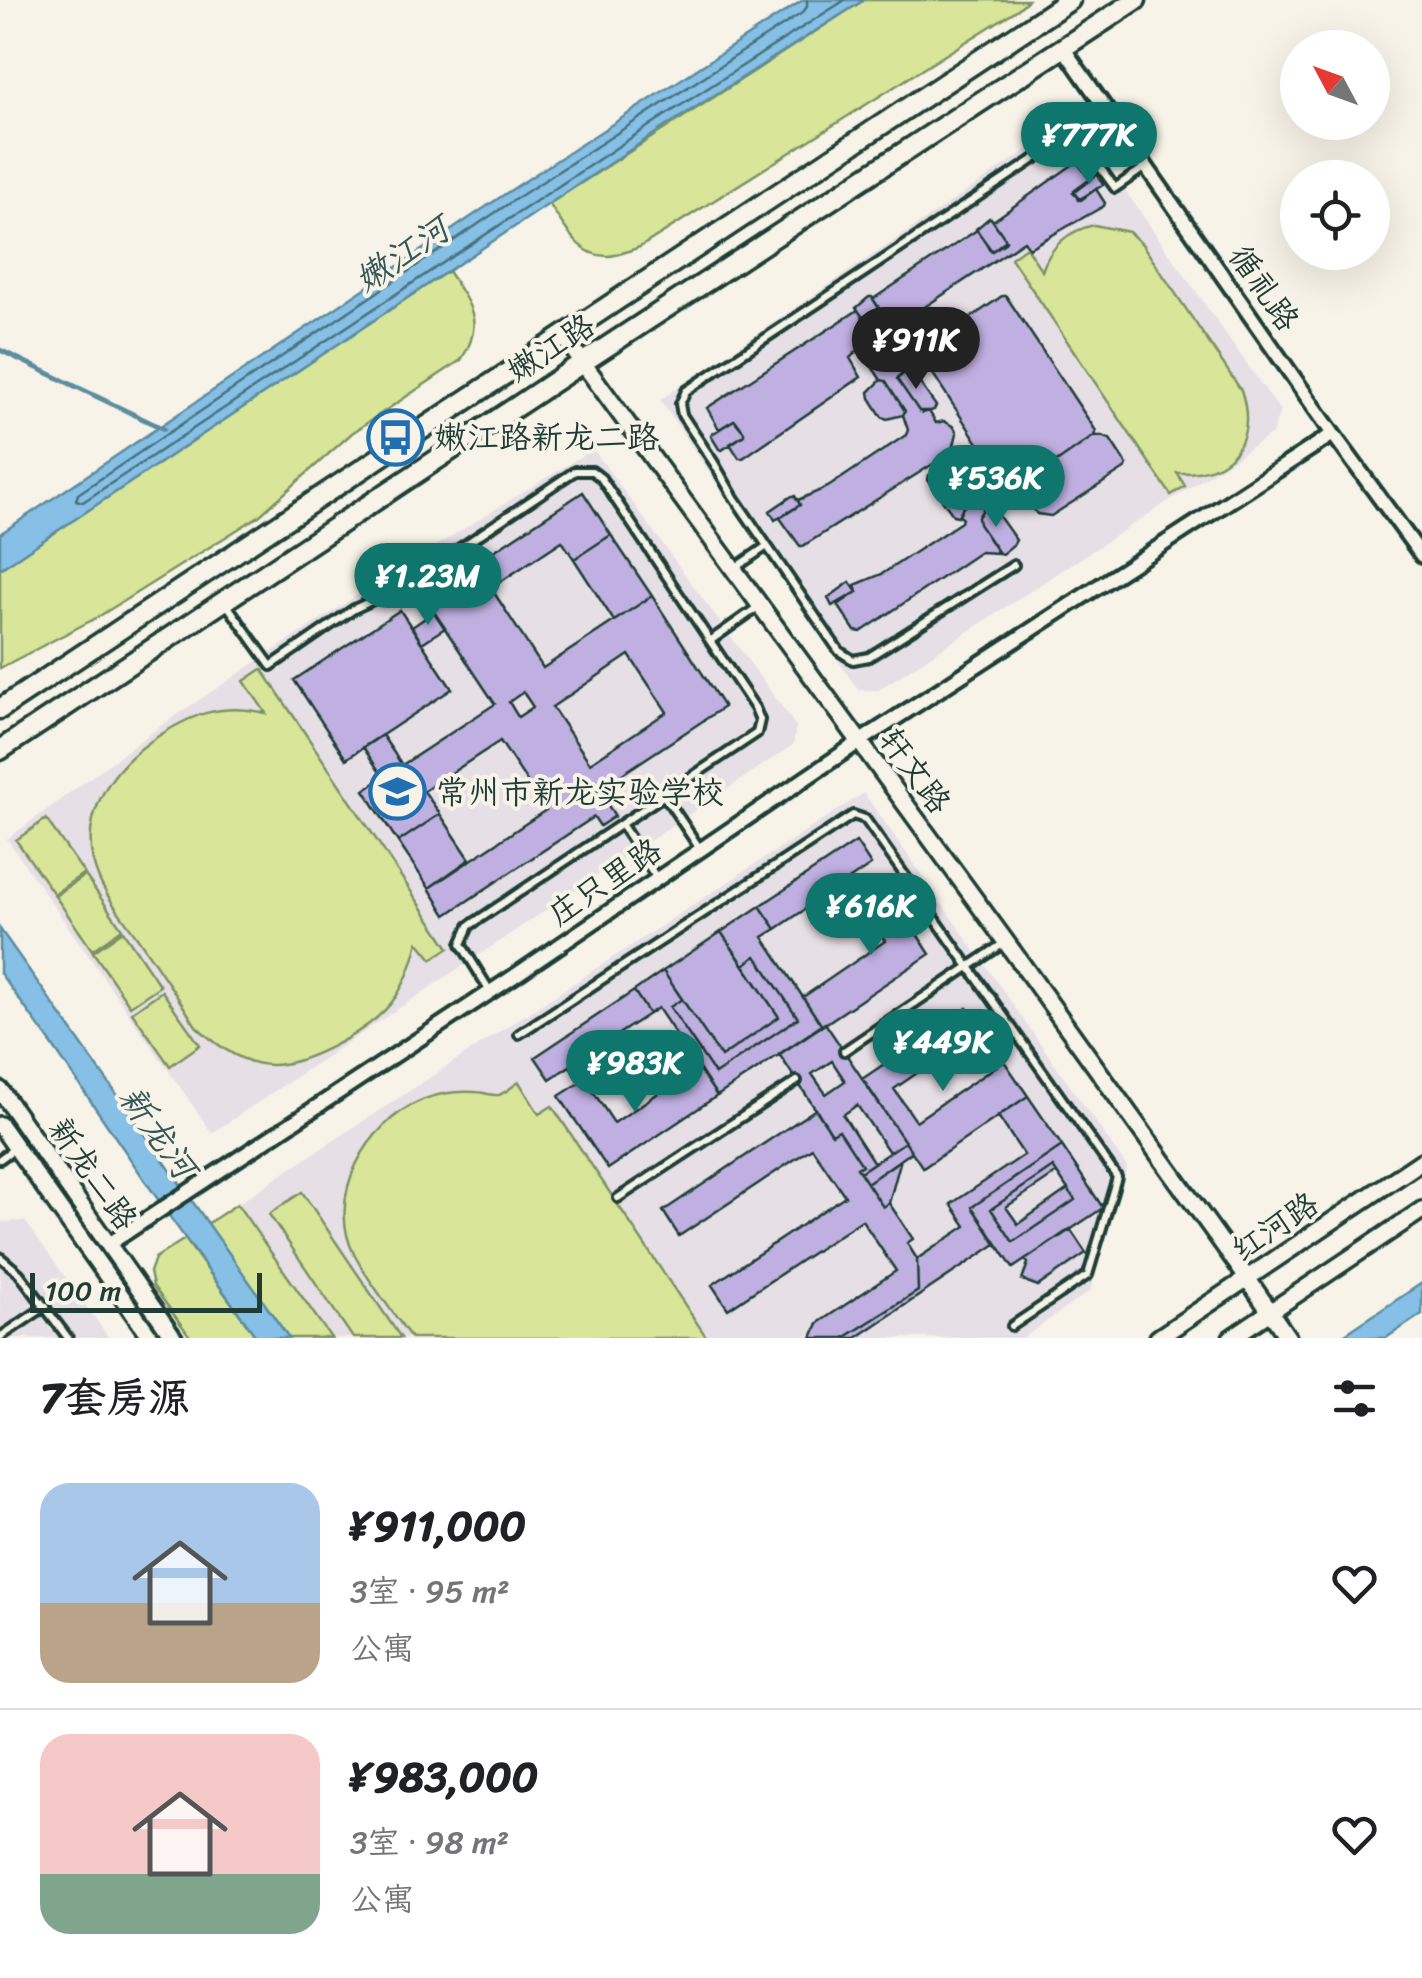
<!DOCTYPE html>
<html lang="zh">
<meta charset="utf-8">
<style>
:root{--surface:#fff;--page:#f2f2f2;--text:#202124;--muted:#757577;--line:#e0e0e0;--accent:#0f766e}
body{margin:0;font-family:Sriracha,"LXGW WenKai TC",sans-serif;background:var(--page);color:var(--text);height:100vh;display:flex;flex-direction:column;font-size:38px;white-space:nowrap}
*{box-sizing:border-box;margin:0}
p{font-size:32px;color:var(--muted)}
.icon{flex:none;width:55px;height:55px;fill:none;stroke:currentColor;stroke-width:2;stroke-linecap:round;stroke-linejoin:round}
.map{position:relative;height:1338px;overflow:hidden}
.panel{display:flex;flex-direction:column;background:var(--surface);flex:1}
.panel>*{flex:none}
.needle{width:65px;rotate:311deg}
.buttons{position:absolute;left:1280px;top:30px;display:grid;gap:20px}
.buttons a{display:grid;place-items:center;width:110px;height:110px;border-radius:50%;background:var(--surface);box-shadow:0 10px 40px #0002;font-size:50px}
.scale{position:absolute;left:30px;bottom:25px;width:232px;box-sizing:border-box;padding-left:10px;border:5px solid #1f3d34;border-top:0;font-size:28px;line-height:35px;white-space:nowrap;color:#1f3d34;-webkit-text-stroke:8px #f7f3e8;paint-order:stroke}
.price{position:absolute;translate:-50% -85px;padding:0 22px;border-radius:35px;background:var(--accent);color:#fff;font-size:32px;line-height:65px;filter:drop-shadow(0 2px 5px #0008)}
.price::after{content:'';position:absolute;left:50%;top:60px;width:30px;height:22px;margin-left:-15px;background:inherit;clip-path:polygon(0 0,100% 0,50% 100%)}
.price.on{background:#222;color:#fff}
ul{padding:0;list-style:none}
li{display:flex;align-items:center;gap:30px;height:250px;padding:0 40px}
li+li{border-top:2px solid var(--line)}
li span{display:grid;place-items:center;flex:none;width:280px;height:200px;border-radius:30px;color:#555}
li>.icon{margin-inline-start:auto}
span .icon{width:120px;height:120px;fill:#fffc;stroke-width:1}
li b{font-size:42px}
h2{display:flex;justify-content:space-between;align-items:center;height:120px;padding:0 40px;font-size:42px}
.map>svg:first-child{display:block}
.built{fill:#e6dfe6}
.green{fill:#d9e699;stroke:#7c9266;stroke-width:2.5}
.water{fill:#87c0e6;stroke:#5d8c9f;stroke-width:2.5}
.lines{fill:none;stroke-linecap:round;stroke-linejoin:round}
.shore{stroke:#49717b;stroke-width:2.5}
.stream{stroke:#5d8c9f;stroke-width:5}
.building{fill:#bfb0e1;stroke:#1f3d34;stroke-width:2.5;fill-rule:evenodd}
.service-casing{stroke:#1f3d34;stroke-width:14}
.minor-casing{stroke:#1f3d34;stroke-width:20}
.tertiary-casing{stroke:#1f3d34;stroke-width:22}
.secondary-casing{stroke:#1f3d34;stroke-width:25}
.service{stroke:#f7f3e8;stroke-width:6}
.minor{stroke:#f7f3e8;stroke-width:12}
.tertiary{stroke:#f7f3e8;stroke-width:15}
.secondary{stroke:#f7f3e8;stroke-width:18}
.labels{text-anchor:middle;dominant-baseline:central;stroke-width:8;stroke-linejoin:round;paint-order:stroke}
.street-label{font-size:32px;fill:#1f3d34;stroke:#f7f3e8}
.poi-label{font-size:32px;fill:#1f3d34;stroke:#f7f3e8;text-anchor:start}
.water-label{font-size:35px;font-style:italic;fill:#345758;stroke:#f7f3e8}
</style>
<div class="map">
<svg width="1422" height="1338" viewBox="0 0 1422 1338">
<rect width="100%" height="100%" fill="#f7f3e8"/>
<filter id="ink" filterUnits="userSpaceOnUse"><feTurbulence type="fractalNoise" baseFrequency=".01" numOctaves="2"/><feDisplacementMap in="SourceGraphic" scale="20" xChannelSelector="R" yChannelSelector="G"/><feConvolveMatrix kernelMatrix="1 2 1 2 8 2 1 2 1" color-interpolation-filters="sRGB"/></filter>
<g filter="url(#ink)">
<path class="built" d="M1061,127L1084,132L1280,411L1272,434L878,690H858L660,400Z
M593,449L796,726L793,745L212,1133L7,839L166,722L371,586Z
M864,793L1127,1167L1090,1291L1023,1338H331L237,1204Z
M25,1221L109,1338H0V1222Z"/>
<path class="green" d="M864,0H1028L1018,9L640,247C630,250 618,256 608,256C578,257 564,225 549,204Z
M1094,225L1129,232L1142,244L1241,390C1258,442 1230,475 1177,473L1185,486L1171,495L1011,258L1026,247L1042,271C1051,245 1068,231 1094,225Z
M448,271C470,305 486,322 461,360L352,433L259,516L98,617L0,668V569Z
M262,669L449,948L432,959L418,942C412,967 403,993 384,1011C361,1034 305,1065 272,1065C243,1065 216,1045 196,1026C177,996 157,966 137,937C124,918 107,899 99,879C75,824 106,773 151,741C189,715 220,702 266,713L244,681Z
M46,819L84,873L54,894L16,840Z
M85,875L122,929L92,950L55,896Z
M123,931L160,986L130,1006L93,952Z
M162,991L200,1045L170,1066L132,1012Z
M519,1082L539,1114L552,1106L707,1338H411C394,1313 367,1280 354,1254C325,1196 367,1123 422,1100C439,1093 459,1091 476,1092C482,1092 493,1096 499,1095C505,1093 514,1085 519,1082Z
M302,1192L401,1338H353L269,1214Z
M237,1204L331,1338H289L207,1224Z
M185,1239L257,1338H191L153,1286L150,1272L155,1258Z"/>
<path class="water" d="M803,0H864L663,128L0,569V534L505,194Z
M0,929L289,1338H257L170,1217L53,1046L0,973Z
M1422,1283V1314L1386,1338H1339Z"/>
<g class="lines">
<path class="shore" d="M807,0V7L802,13L511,202L78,494L76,500L83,502L658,120L845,0"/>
<path class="stream" d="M0,350L164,429"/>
</g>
<path class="building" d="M1075,163H1078L1090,180L1073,193L1081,200L1096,189L1105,203L1104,206L1029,248L1024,241L881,336V340L903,373L897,379L919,411H929L936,423L944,421L954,427L957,433L953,450L991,505H986L978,517L979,524L999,553L980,552L861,632L855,631L838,605L857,592L855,585L882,574L961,522L962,518L959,514L967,501L945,468L939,469L937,465L933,464L803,546H800L780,518L800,505L798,500L828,487L906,435L908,430L903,415L905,411L886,381L881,380L862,352L857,351L850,358L861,377L743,458H739L730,444L744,435V432L736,421L734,420L719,429L707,408L858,310L870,329L873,330L885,321L886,319L873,299L977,230L990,250L992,251L1005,243L1006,240L993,221Z
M1096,175L1099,176L1103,185L1078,200L1074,191Z
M989,218H991L1006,240L992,251L976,229Z
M1002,296H1006L1096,431L1094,436L1019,488L996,471L922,357V352Z
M869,297H872L886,319L873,330L856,308Z
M908,370L912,372L936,406L934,410L923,413L919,411L897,379Z
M881,380L886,381L905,411L903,415L887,419L882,417L870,398L869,392Z
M734,420L744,432V435L722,450L719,449L711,436L712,434Z
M1094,436H1102L1110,439L1127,465L1126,468L1051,516L1037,514L1019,488Z
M941,468H945L967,501L958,516L953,515L928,480L929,475Z
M583,492L611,535L574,559L562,541L491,588L543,668L652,596L724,707L598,790L615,816L600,826L594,817L446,915L429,888L546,810L500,741L424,791L440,814L398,842L364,790L495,704L424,597ZM629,655L667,712L590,763L552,707ZM523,692L533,707L518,717L509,702Z
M792,496H795L800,505L775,520L770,511Z
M986,505H991L1016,540L1014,544L1002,554L998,553L979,524L978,517Z
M611,535L652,596L614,621L574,559Z
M850,582L857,592L832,606L828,598Z
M400,610L452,689L346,759L294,680Z
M434,612L445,628L422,643L412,627Z
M382,735L402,765L383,777L363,747Z
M440,814L470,859L429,888L398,842Z
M856,842L871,865L776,929L760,906Z
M850,879L860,895L882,881L930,954L822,1026L803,997L885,941L846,882Z
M760,906L776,929L763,937L822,1026L717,1096L658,1008L649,1014L634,991L663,971L682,999L670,1007L715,1074L798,1018L756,956L744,965L721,932Z
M721,932L779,1017L721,1057L663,971Z
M756,956L798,1018L715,1074L670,1007L682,999L721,1057L779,1017L744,965Z
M634,991L649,1014L550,1079L535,1057Z
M967,1008L981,1029L894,1089L916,1121L1004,1061L1028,1096L923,1168L862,1079Z
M825,1023L905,1142L889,1152L857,1105L843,1115L874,1163L860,1172L857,1168L862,1165L839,1130L832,1134L779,1054ZM832,1061L845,1081L826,1094L812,1074Z
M574,1063L614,1123L697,1067L717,1096L608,1169L559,1096L581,1082L570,1066Z
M1028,1096L1062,1146L972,1207L996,1244L856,1338H844L918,1291L917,1259L966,1226L951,1204L1024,1155L998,1116Z
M816,1109L832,1134L839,1130L862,1165L857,1168L883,1207L889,1203L913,1239L907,1243L917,1259L918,1291L844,1338H812L818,1323L896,1271L862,1220L728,1309L712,1285L845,1196L812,1148L679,1236L663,1211Z
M905,1142L912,1152L867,1183L860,1172Z
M1062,1146L1103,1208L1013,1268L972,1207ZM1053,1167L1075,1200L1013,1242L991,1209Z
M901,1159L889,1203L883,1207L867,1183Z
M1053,1167L1057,1173L1006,1207L1018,1224L1068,1189L1075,1200L1013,1242L991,1209Z
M1070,1229L1086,1253L1038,1286L1022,1280L1028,1263L1025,1260Z"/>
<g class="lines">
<defs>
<path id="service" d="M1014,565L869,657L853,660L839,651L733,496L714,463L682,415L680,404L686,391L1063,140L1075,138L1084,145L1115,188L1145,167
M735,568L767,546
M225,602L271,666L354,609L403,586L575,471H592L601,478L755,708L760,720L757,733L469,926L461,944L490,991
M710,641L758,607
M664,795L700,849
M621,824L656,877
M519,1034L853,815L865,819L1117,1177L1088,1275L1012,1326
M844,1051L1004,943
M0,1159L15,1148
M618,1198L797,1081
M0,1257L19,1273L68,1338
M0,1337L46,1306"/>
<path id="minor" d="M1064,49L1333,434L1422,556
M109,1244L510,979L859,742L1333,434"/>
<path id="tertiary" d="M564,337L1006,942L1247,1278L1288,1338
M0,1090L174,1338
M0,1125L151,1338
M1158,1338L1422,1161
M1231,1338L1422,1210"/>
<path id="secondary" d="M0,709L1070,0
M0,750L582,363L1136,0"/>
</defs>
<use href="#service" class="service-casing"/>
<use href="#minor" class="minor-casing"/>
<use href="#tertiary" class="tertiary-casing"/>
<use href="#secondary" class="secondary-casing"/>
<use href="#service" class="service"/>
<use href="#minor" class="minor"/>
<use href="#tertiary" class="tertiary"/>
<use href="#secondary" class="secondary"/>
</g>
</g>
<defs>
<symbol id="bus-ring" viewBox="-11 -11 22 22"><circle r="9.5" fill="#f7f3e8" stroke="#1f6fb2" stroke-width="1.5"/><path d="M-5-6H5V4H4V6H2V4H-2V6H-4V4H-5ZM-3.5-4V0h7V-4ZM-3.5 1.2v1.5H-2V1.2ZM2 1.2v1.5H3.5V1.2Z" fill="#1f6fb2"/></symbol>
<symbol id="school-ring" viewBox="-11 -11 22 22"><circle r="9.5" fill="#f7f3e8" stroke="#1f6fb2" stroke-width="1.5"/><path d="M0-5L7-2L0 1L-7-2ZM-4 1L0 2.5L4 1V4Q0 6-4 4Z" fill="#1f6fb2"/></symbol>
</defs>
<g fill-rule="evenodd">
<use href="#bus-ring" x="364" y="406" width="63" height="63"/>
<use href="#school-ring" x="366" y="760" width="63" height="63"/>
</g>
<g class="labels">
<g class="street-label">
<text transform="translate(1264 288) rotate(55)">循礼路</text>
<text transform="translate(551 348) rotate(-33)">嫩江路</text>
<text transform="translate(915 771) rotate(54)">轩文路</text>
<text transform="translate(605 882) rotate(-34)">庄只里路</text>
<text transform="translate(93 1174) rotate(55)">新龙二路</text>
<text transform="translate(1275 1227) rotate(-34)">红河路</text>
</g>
<g class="poi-label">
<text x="435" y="437">嫩江路新龙二路</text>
<text x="436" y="792">常州市新龙实验学校</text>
</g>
<g class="water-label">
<text transform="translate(402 254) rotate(-34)">嫩江河</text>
<text transform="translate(158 1132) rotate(54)">新龙河</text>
</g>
</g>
</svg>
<div class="buttons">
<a><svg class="needle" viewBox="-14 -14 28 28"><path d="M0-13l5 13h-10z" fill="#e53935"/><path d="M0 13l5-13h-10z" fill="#757577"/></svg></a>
<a><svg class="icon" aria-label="locate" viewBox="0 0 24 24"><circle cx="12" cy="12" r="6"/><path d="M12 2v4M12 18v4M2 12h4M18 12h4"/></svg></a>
</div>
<div class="scale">100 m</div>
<b class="price" style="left:1089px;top:187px">¥777K</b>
<b class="price on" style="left:916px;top:392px">¥911K</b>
<b class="price" style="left:996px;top:530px">¥536K</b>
<b class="price" style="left:428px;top:628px">¥1.23M</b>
<b class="price" style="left:871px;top:958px">¥616K</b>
<b class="price" style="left:943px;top:1094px">¥449K</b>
<b class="price" style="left:635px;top:1115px">¥983K</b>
</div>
<section class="panel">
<h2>7套房源<svg class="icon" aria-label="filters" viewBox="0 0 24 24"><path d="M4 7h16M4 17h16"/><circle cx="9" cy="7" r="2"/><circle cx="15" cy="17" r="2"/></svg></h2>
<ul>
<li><span style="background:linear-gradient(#a9c7e8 60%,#b9a48a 0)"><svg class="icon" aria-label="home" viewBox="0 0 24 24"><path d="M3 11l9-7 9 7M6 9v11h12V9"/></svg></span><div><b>¥911,000</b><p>3室 · 95 m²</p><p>公寓</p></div><svg class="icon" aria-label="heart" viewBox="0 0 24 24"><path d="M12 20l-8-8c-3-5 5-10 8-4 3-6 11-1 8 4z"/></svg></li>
<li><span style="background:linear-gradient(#f6c9c9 70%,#7fa58c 0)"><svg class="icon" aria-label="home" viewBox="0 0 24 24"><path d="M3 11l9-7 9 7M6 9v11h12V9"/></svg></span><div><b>¥983,000</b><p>3室 · 98 m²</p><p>公寓</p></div><svg class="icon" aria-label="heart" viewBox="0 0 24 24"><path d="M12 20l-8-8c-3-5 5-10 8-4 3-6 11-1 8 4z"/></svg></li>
</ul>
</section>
